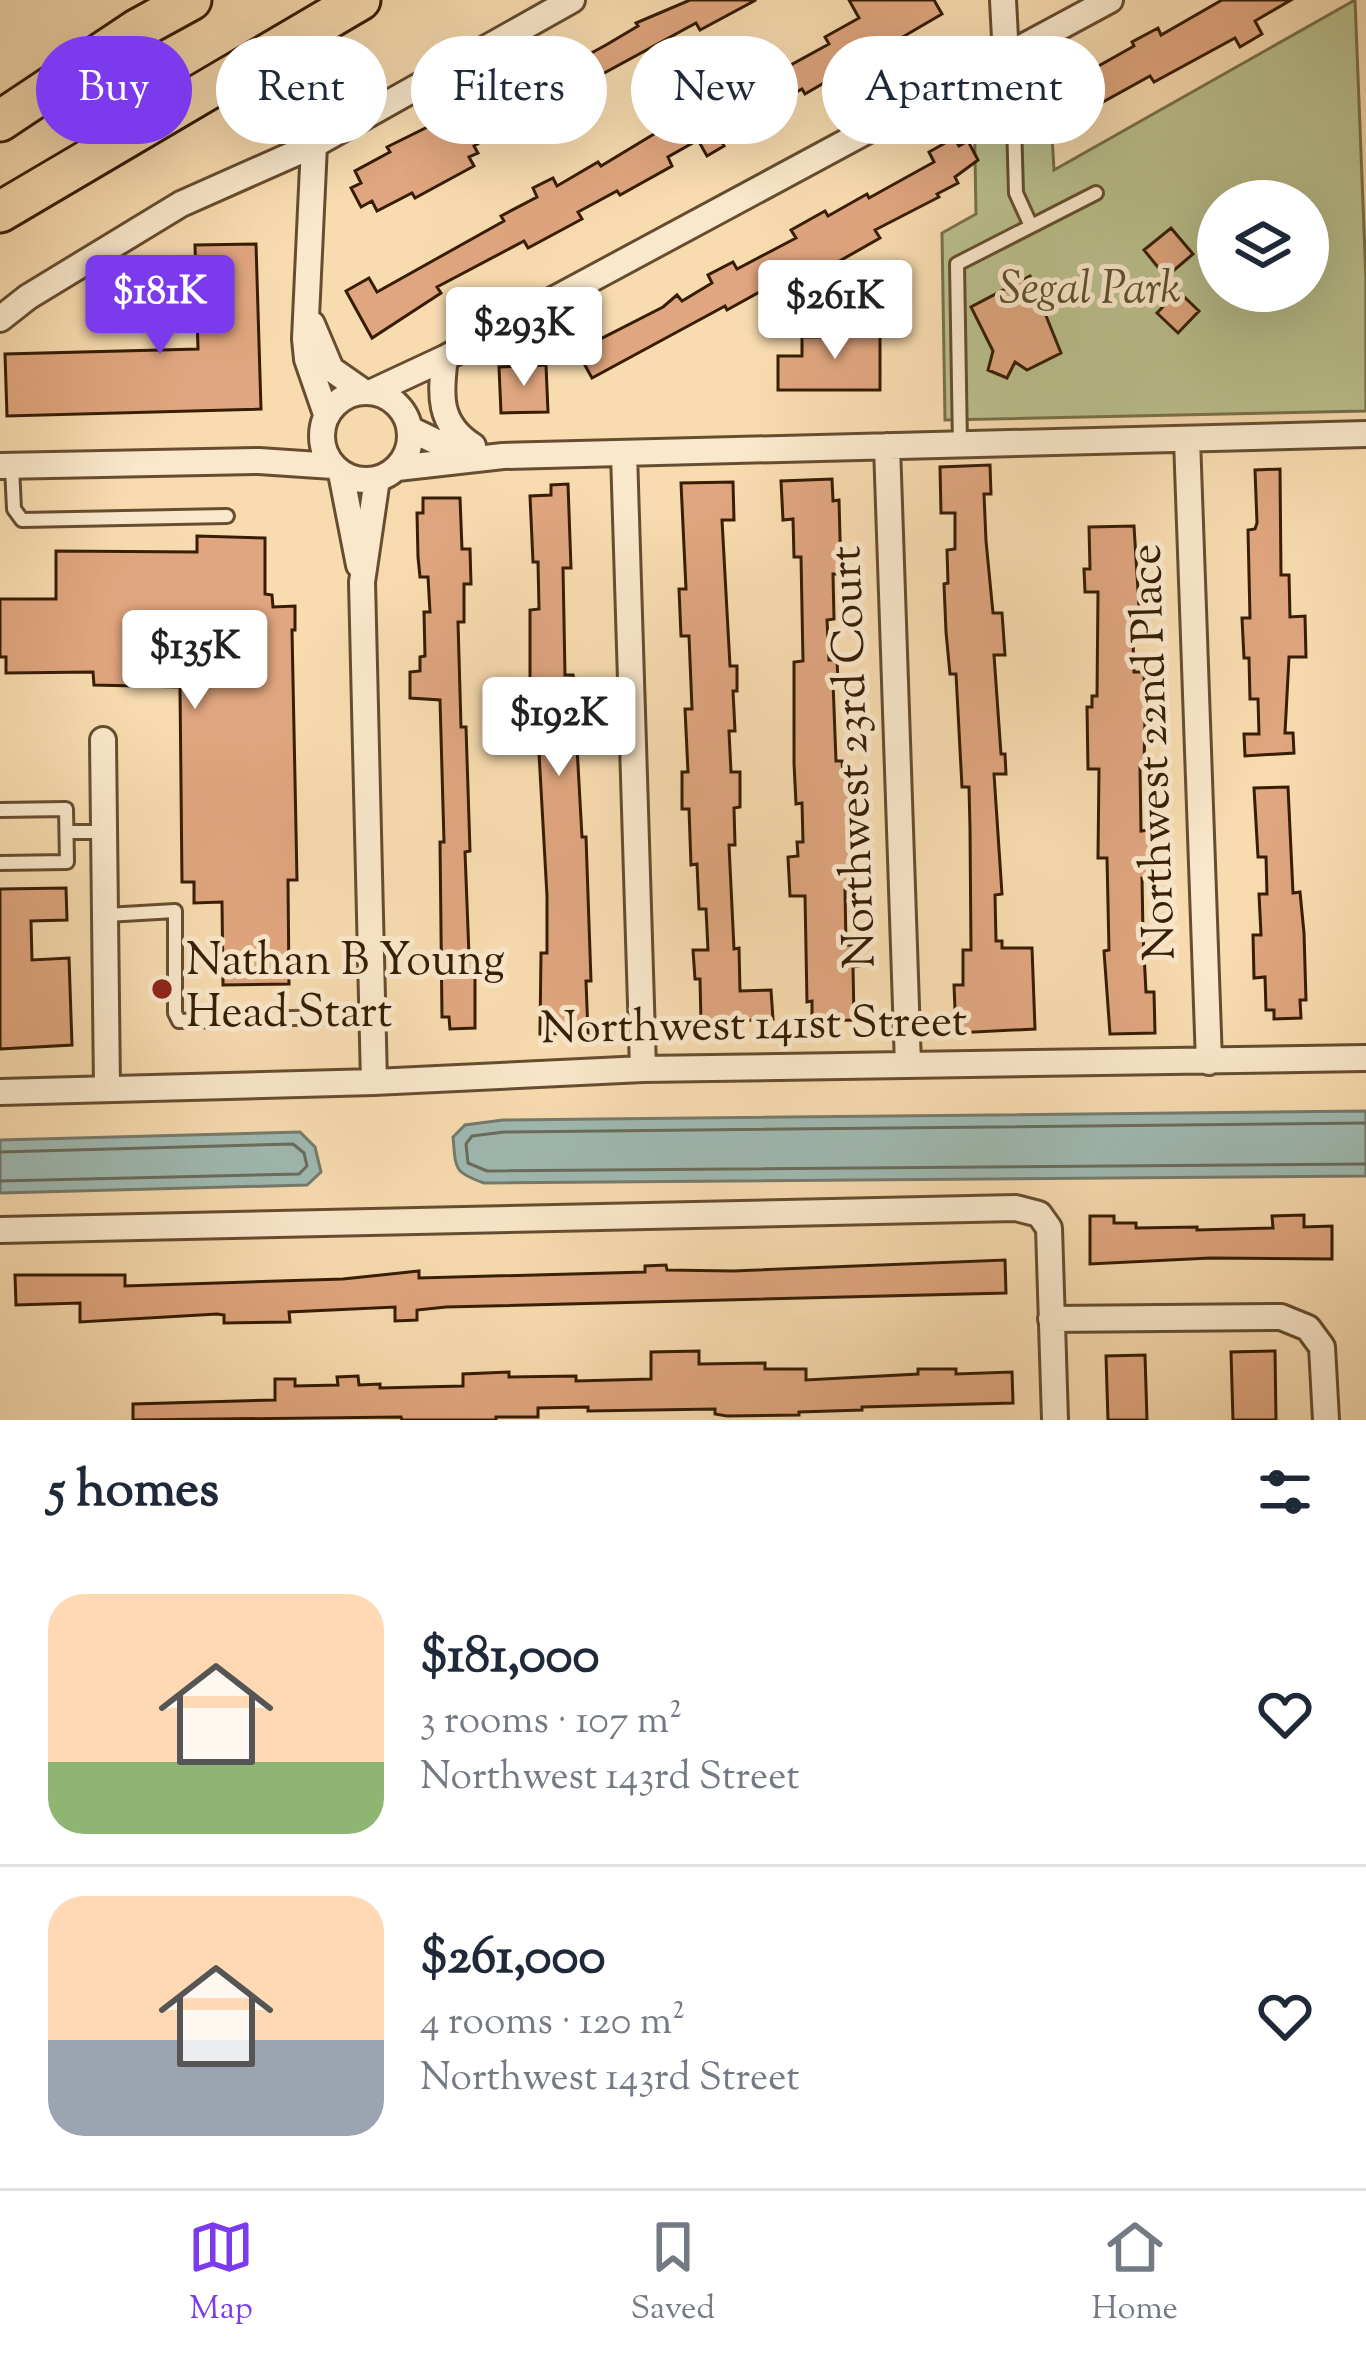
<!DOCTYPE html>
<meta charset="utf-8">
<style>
:root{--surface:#fff;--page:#f2f2f3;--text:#1f2937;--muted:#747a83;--line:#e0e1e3;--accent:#7c3aed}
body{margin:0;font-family:"Sorts Mill Goudy",serif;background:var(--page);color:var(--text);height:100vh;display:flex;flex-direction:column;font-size:45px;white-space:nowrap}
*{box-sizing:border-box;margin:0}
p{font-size:39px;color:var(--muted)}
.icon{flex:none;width:66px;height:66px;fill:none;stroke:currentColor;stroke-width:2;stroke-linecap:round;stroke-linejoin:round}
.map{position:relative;height:1420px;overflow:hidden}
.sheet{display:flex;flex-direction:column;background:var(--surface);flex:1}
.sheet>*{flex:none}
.guide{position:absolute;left:36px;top:36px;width:1296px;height:108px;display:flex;gap:24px}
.buttons{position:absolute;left:1197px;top:180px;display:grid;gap:24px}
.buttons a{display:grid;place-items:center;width:132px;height:132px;border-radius:50%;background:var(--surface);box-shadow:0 12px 48px #0002;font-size:60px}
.price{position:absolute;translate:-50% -102px;padding:0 27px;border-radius:12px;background:#fff;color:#222;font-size:39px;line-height:78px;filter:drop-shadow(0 3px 6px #0008)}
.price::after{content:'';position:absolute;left:50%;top:72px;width:36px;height:27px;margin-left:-18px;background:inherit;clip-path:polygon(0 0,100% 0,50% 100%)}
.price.current{background:var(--accent);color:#fff}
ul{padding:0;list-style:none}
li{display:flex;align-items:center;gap:36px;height:300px;padding:0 48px}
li+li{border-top:3px solid var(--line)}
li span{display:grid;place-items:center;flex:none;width:336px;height:240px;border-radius:36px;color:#555}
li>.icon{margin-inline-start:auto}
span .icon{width:144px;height:144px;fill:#fffc;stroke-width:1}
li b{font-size:51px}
h2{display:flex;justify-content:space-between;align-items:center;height:144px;padding:0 48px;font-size:51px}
.chip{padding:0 42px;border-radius:54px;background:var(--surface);box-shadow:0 12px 48px #0002;font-size:42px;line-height:108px}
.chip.current{background:var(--accent);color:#fff}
.dock{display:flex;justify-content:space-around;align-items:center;height:168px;border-top:3px solid var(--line);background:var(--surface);font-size:33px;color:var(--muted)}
.dock a{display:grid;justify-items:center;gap:6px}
.dock .current{color:var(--accent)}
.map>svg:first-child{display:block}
.green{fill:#bac18e;stroke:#786f49;stroke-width:3;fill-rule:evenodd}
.water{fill:#9fbab3;stroke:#757b6d;stroke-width:3}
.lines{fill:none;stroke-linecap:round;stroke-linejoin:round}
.shore{stroke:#6a6c5c;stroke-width:3}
.building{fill:#e0a67f;stroke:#361d04;stroke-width:3}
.service-casing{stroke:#664d2f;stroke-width:18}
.minor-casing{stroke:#664d2f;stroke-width:30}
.primary-casing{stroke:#361d04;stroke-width:45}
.service{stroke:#fae8cc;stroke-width:12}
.minor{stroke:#fae8cc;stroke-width:24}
.primary{stroke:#f8dcb0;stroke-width:39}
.poi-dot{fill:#8f2418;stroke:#fae8cc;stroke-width:4.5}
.labels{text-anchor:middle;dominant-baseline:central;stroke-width:10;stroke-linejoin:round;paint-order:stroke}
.park-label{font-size:45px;font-style:italic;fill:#5e4e2d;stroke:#fae8cc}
.street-label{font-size:45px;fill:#361d04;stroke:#fae8cc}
.poi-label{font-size:45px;fill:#361d04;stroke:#fae8cc;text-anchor:start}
</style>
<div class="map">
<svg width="1366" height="1420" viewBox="0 0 1366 1420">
<rect width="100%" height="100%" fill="#f8dcb0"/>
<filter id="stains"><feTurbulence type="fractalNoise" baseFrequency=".00167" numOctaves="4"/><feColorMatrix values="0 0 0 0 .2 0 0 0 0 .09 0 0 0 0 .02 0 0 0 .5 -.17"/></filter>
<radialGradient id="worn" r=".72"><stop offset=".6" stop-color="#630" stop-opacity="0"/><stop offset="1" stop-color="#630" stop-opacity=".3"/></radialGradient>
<path class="green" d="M1355,0L1366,280V411L945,420L942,233L976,214L974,97L1048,66L1054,170ZM1218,201H1308V291H1218Z"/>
<path class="water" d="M1366,1111V1176L484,1183C453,1172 456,1169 453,1137L465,1125L503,1120Z
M300,1132L315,1147L321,1172L307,1185L0,1193V1140Z"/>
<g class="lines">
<path class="shore" d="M1366,1123L504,1132L472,1136L466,1144L468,1163L487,1171L1366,1164
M0,1152L293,1144L304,1153L307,1166L299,1174L0,1181"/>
</g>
<path class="building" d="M690,0H756L700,30L696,23L520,119L474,146L478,153L469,157L474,166L415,198L412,193L377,211L372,201L361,207L351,188L361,183L355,171L390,152L387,147L462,110L468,120L606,45L638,26L636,23Z
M849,0H934L942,14L805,94L802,89L748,118L736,95L829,44L825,37L859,18Z
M1222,0H1291L1255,21L1262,34L1240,47L1235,38L1154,82L1150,76L1085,112L1090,119L1064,134L1046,102L1090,77L1088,72L1134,46L1132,42L1158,28L1161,35Z
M702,105L724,146L707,156L698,140L668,157L672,166L620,195L617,191L578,212L582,219L569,226L528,248L524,241L437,287L441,293L372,338L346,291L369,278L377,292L504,221L501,216L537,197L533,188L553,178L557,186L598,162L601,166Z
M954,138L959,146L968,141L978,160L955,177L958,183L937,194L939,197L875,230L880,238L778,296L772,285L727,310L725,306L592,378L577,351L663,307L677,295L682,301L712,283L708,275L733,262L737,269L796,238L791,230L825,211L828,216L867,194L869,198L934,162L929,152Z
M1171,228L1193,254L1166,277L1144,250Z
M256,244L261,409L7,416L5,354L198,349L195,245Z
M1030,276L1061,353L1027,370L1015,362L1007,378L988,370L993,351L971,307Z
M1178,291L1199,311L1178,333L1157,313Z
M822,327H880V390H778V356H802V337H822Z
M546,365L548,412L501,413L499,367Z
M990,465L991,494H984L986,541L993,613H1002L1005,655H994L1001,754H1005L1006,774H994L1002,894L995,895L996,941H1002V948H1032L1035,1029L956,1033L954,985H963V950H971L970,828L969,787H962L956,674H950L946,632L944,584L948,583L947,550L955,549V513H941L940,467Z
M1280,469L1281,575H1289L1290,617L1305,616L1306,657H1289L1285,733H1293L1294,753L1245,756L1244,734H1259L1258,699H1250L1249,658H1244L1242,618H1250L1248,530L1255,529L1257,523L1255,470Z
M832,479L833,501L839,500L841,574H833L834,619L827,620L829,660H837L838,682H833L836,761H842L843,774H848L852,889L845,890L846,945H858L859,966L853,967L854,1020L812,1021V1001L807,1002L805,896H790L788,857L798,856L797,842H803L802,803L796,804L794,763V662L803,661L801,557H794L793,519L783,520L781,481Z
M733,482L734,520H722L730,666H737V691H733L735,731H729L731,772H740V807L734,808L735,845H729L734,949L739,948L740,991L771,990L773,1019L701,1023L700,979H695L693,950H708L706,909H699L697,864L691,865L689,809H682V772H688L685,709H692L689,636H681L679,589H686L681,483Z
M568,484L571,568H563L565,675H573L582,837H586L591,981H586L588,1033L540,1034L541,953H547V896L538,735H530V715H540L538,679H530V610L539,609L538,562H533L530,496L551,495V485Z
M423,498H460L462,549H470L471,584H464V622H458L461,727H466L470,851L465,852L469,955H475V1028L450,1029L449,1017H442L440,842H444L440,700L410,698V672L420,671V657L425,656L424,612H430L428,577H420L418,557L417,513H423Z
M1134,526L1139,607L1132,608L1134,672H1144L1145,716L1144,768H1140L1141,831L1150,830L1151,877L1142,878L1143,934L1146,992H1154L1155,1033L1110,1034L1104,951L1109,950L1107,858H1098L1099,769H1088L1087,707H1092V696H1097L1098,592H1085L1084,569H1090L1089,527Z
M197,536L265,538V594L272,595L273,607L295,606V630H292L297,880H288L289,984L223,985L222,902L194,903V882H182L180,687L94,685L93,672L6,673V657H0V599H56V551L197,552Z
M1288,787L1293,893L1300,892L1304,933L1306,1000H1300L1301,1018L1274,1019V1010H1266L1265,977L1254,978L1253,935H1261L1259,894H1267L1266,857H1258L1254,788Z
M66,888L67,920L31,921L32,960L69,958L72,1045L0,1049V889Z
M1304,1215V1227L1332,1226V1259L1210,1258L1090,1264V1216H1114V1223H1136V1228L1197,1227V1230L1273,1228L1272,1216Z
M1005,1260L1006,1293L446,1307L417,1310V1320L395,1321V1307L289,1312L290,1322L224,1323V1315L217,1314L80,1322V1303L16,1305L15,1275H125V1286L343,1279L419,1271V1278L645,1272V1266L666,1265L667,1270L733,1271Z
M699,1351V1364L765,1363V1369H806V1380L918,1374V1369H956V1374L1012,1372L1013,1403L862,1407V1410L799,1412V1415L727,1416L715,1414V1409L588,1411V1407L538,1408V1417H496V1420H402L401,1417L133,1420V1404L275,1400V1379H295V1386L338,1385L337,1377L358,1376L359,1385L380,1384V1388L463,1386V1374L509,1372V1377L576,1376V1381L651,1379V1352Z
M1275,1351L1276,1420H1233L1231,1352Z
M1145,1355L1147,1420H1108L1106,1356Z"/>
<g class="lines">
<defs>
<path id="service" d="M998,61L1013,87L1016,193L1031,226
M960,445L957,264L1096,193
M12,467L14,509L22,520L227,516
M0,810L66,809L67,862L0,863
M68,832H104
M106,915L175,911V1013L179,1021L372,1016"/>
<path id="minor" d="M1003,0L1006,57
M314,145L305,339L307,359L326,414
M0,319L28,297L181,204L314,145L572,0
M312,324L331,369L364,392
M445,358C440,395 438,424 473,446
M322 436a44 44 0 1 1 88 0a44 44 0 1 1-88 0Z
M372,392L445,358L1110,0
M410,429L441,444L472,446
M1187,439L1209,1062
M887,446L908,1065
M624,453L643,1069
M0,466L259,461L333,466
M397,468L503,456L1366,434
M341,473L359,565
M103,740L107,1089
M374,1082L362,582L377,479
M0,1092L374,1082L643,1069L1366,1058
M0,1230L1016,1208L1039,1214L1049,1228L1055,1420
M1051,1319L1281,1317L1308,1328L1322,1347L1326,1420"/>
<path id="primary" d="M0,121L138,29L191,0
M0,212L360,0"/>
</defs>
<use href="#service" class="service-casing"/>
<use href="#minor" class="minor-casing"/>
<use href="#primary" class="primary-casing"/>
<use href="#service" class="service"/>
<use href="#minor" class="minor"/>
<use href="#primary" class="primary"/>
</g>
<circle class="poi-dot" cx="162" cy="989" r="12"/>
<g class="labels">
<g class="park-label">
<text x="1090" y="291">Segal Park</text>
</g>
<g class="street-label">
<text transform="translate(1156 752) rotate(-92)">Northwest 22nd Place</text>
<text transform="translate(856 757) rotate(-92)">Northwest 23rd Court</text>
<text transform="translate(754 1028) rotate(-1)">Northwest 141st Street</text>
</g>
<g class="poi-label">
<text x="186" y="963">Nathan B Young<tspan x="186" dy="52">Head Start</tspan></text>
</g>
</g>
<rect width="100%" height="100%" filter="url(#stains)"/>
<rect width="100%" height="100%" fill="url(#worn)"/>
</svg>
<div class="buttons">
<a><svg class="icon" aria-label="layers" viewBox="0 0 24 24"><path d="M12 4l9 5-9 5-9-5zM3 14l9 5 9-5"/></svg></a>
</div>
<b class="price current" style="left:160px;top:357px">$181K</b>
<b class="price" style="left:835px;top:362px">$261K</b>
<b class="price" style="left:524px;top:389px">$293K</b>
<b class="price" style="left:195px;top:712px">$135K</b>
<b class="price" style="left:559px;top:779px">$192K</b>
<div class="guide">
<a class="chip current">Buy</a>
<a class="chip">Rent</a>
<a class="chip">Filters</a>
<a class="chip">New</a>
<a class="chip">Apartment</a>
</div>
</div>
<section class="sheet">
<h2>5 homes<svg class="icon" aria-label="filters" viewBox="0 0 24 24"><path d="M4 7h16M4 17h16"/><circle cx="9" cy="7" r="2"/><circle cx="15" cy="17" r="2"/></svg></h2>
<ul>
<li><span style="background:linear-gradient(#ffd9b3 70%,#8fb573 0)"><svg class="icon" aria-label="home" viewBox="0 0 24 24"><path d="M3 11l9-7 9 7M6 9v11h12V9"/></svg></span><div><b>$181,000</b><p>3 rooms · 107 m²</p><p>Northwest 143rd Street</p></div><svg class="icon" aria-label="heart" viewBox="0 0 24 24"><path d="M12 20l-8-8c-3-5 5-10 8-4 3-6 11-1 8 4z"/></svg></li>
<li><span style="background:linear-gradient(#ffd9b3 60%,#9aa5b1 0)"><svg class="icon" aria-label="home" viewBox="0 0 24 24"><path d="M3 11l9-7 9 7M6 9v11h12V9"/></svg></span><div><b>$261,000</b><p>4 rooms · 120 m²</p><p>Northwest 143rd Street</p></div><svg class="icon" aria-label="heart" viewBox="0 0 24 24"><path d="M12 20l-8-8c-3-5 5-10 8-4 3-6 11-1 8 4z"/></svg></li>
</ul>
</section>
<nav class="dock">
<a class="current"><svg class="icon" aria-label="map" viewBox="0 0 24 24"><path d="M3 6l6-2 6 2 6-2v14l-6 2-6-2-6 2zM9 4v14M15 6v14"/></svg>Map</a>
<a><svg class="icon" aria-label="saved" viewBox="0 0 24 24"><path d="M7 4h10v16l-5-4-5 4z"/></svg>Saved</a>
<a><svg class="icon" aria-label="home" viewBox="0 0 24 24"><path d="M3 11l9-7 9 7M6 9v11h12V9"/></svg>Home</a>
</nav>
